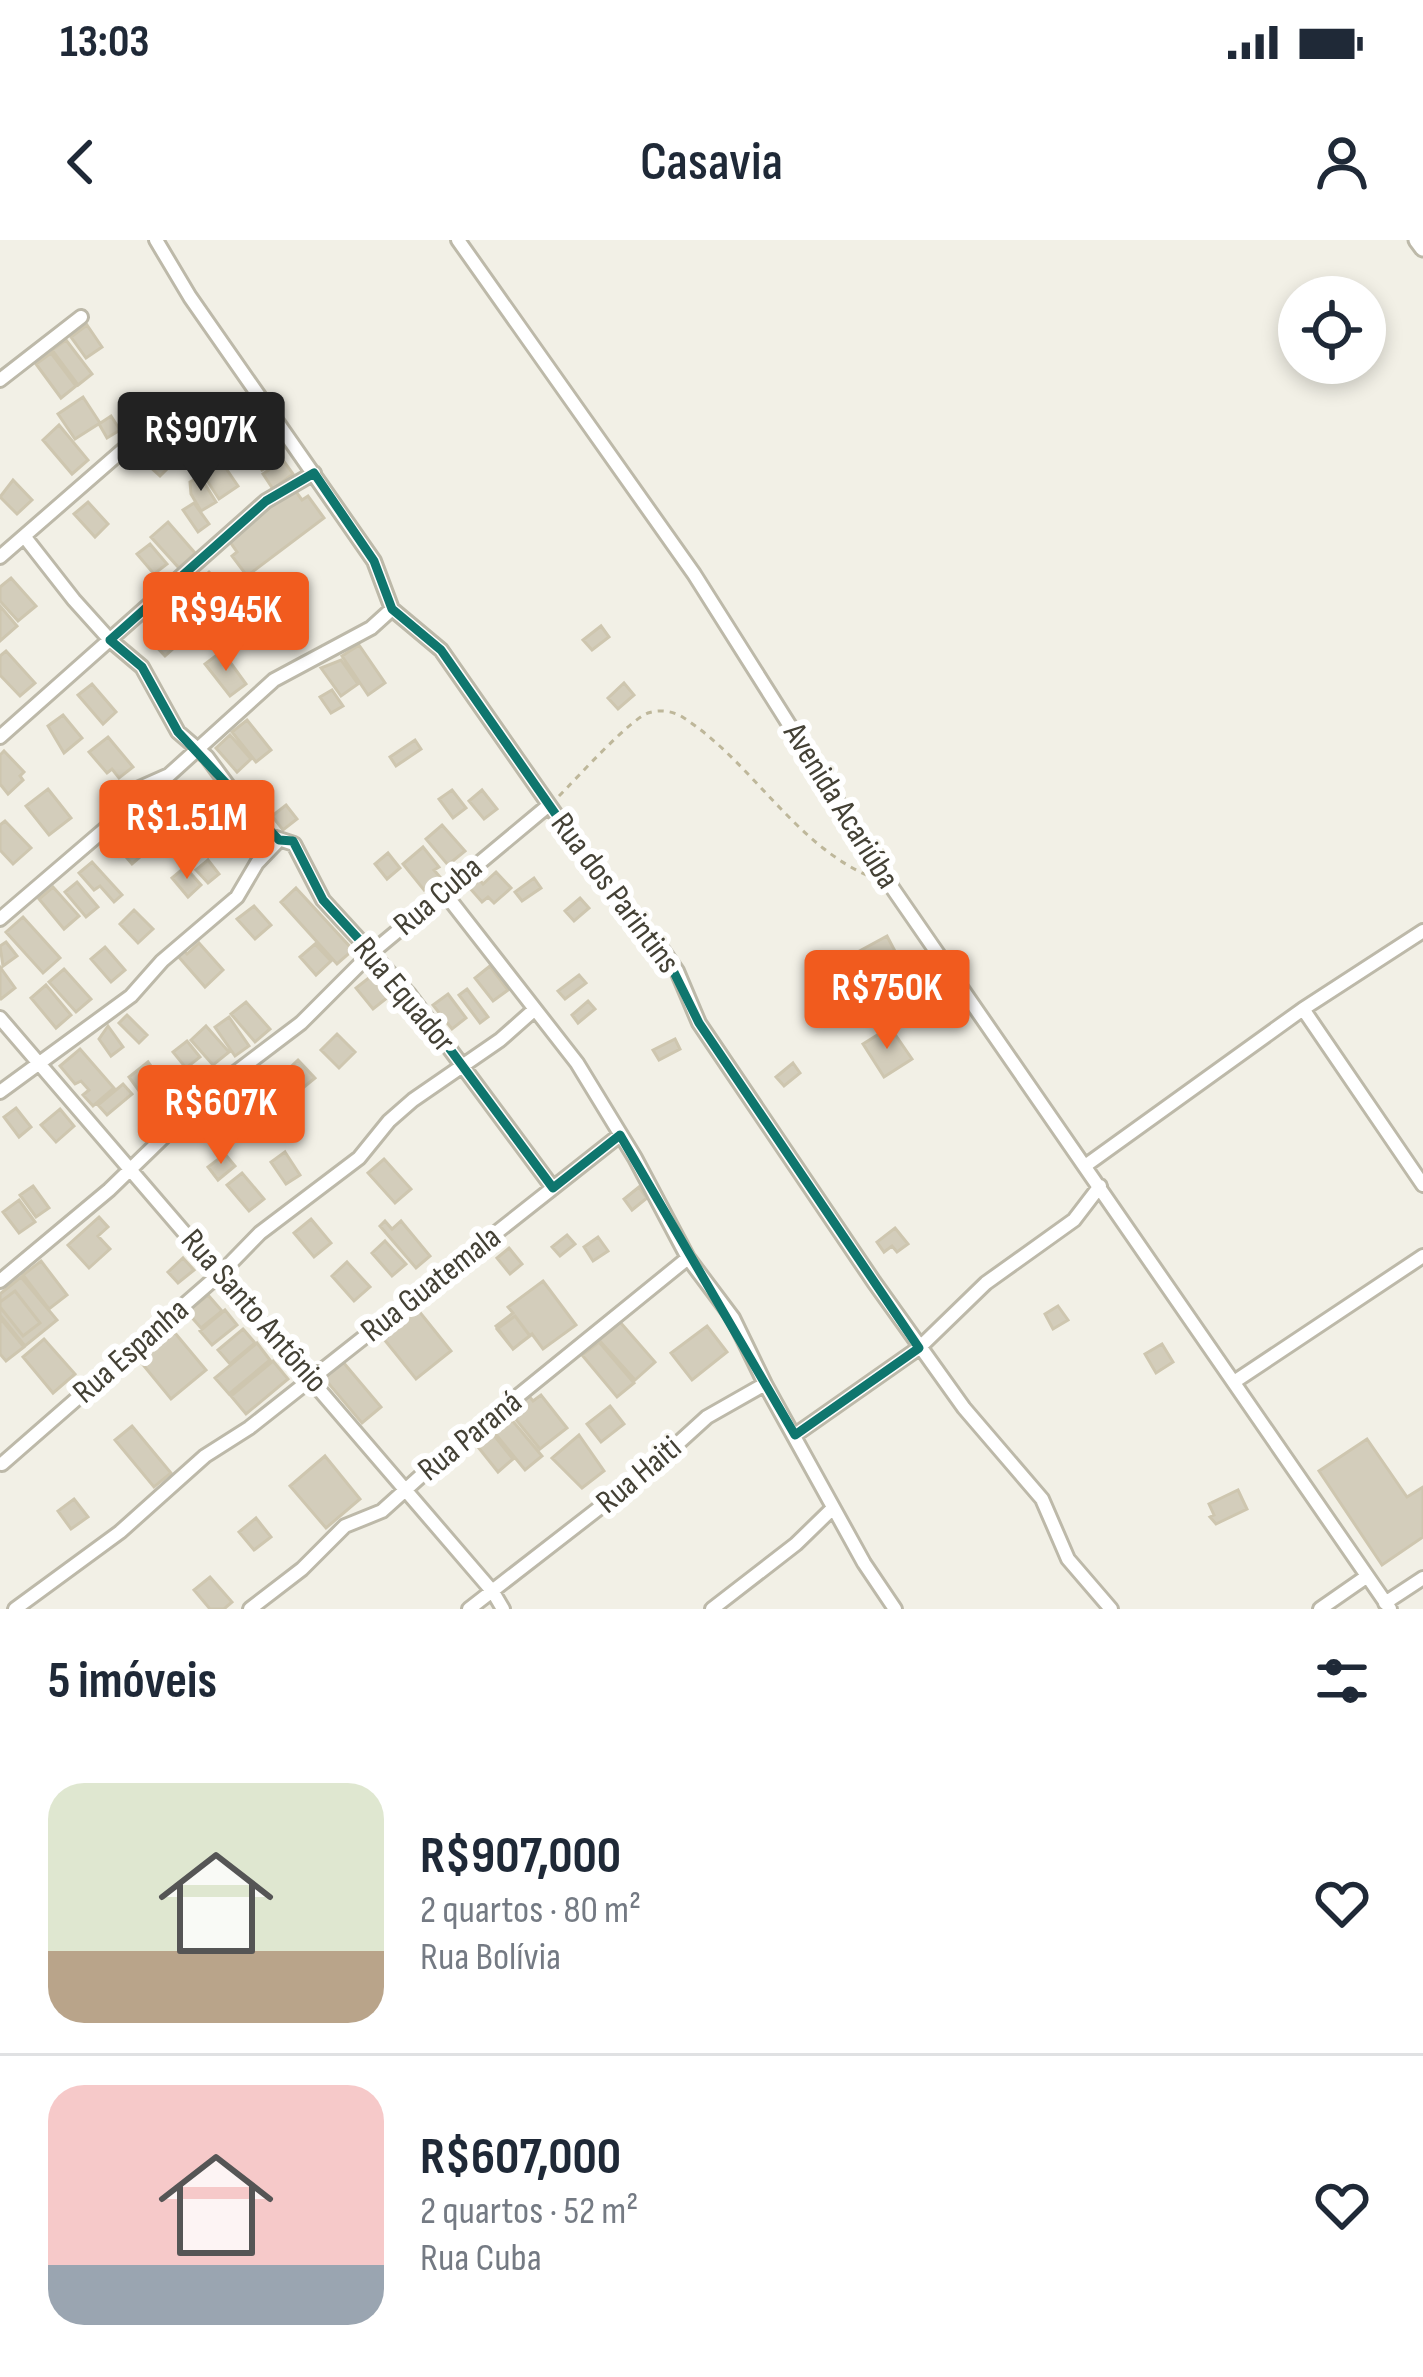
<!DOCTYPE html>
<html lang="pt">
<meta charset="utf-8">
<style>
:root{--surface:#fff;--page:#f6f6f7;--text:#1f2937;--muted:#747a83;--line:#e0e1e3;--accent:#f15b1e}
body{margin:0;font-family:"Sofia Sans Condensed",sans-serif;background:var(--page);color:var(--text);height:100vh;display:flex;flex-direction:column;font-size:45px;white-space:nowrap}
*{box-sizing:border-box;margin:0}
p{font-size:39px;color:var(--muted)}
.icon{flex:none;width:66px;height:66px;fill:none;stroke:currentColor;stroke-width:2;stroke-linecap:round;stroke-linejoin:round}
.map{position:relative;height:1369px;overflow:hidden}
.side{display:flex;flex-direction:column;background:var(--surface);flex:1}
.side>*{flex:none}
.buttons{position:absolute;left:1278px;top:36px;display:grid;gap:24px}
.buttons a{display:grid;place-items:center;width:108px;height:108px;border-radius:50%;background:var(--surface);box-shadow:0 6px 18px #0003;font-size:60px}
.price{position:absolute;translate:-50% -102px;padding:0 27px;border-radius:12px;background:var(--accent);color:#fff;font-size:39px;line-height:78px;filter:drop-shadow(0 3px 6px #0008)}
.price::after{content:'';position:absolute;left:50%;top:72px;width:36px;height:27px;margin-left:-18px;background:inherit;clip-path:polygon(0 0,100% 0,50% 100%)}
.price.on{background:#222;color:#fff}
ul{padding:0;list-style:none}
li{display:flex;align-items:center;gap:36px;height:300px;padding:0 48px}
li+li{border-top:3px solid var(--line)}
li span{display:grid;place-items:center;flex:none;width:336px;height:240px;border-radius:36px;color:#555}
li>.icon{margin-inline-start:auto}
span .icon{width:144px;height:144px;fill:#fffc;stroke-width:1}
li b{font-size:51px}
h2{display:flex;justify-content:space-between;align-items:center;height:144px;padding:0 48px;font-size:51px}
.status{display:flex;justify-content:space-between;align-items:center;height:84px;padding:0 60px;background:var(--surface);direction:ltr}
.status svg{height:33px;fill:currentColor}
header{display:flex;justify-content:space-between;align-items:center;height:156px;padding:0 48px;background:var(--surface);font-size:54px;font-weight:600}
.map>svg:first-child{display:block}
.building{fill:#d3cdbb;stroke:#cec6af;stroke-width:3}
.lines{fill:none;stroke-linecap:round;stroke-linejoin:round}
.minor-casing{stroke:#bdb9a9;stroke-width:18}
.tertiary-casing{stroke:#bdb9a9;stroke-width:21}
.path{stroke:#beb79a;stroke-width:3;stroke-dasharray:6 6;stroke-linecap:butt}
.minor{stroke:#fff;stroke-width:12}
.tertiary{stroke:#fff;stroke-width:15}
.marked{fill:none;stroke:#0f766e;stroke-width:9;stroke-linejoin:round}
.labels{text-anchor:middle;dominant-baseline:central;stroke-width:12;stroke-linejoin:round;paint-order:stroke}
.street-label{font-size:33px;fill:#444135;stroke:#fff}
</style>
<div class="status"><b>13:03</b><svg viewBox="0 0 49 12"><path d="M0 12V9h3v3zM5 12V6h3v6zM10 12V3h3v9zM15 12V0h3v12zM26 1h20v11H26zM47 4h2v5h-2z"/></svg></div>
<header><svg class="icon" aria-label="back" viewBox="0 0 24 24"><path d="M15 5l-7 7 7 7"/></svg>Casavia<svg class="icon" aria-label="person" viewBox="0 0 24 24"><circle cx="12" cy="8" r="4"/><path d="M4 21q1-7 8-7t8 7"/></svg></header>
<div class="map">
<svg width="1423" height="1369" viewBox="0 0 1423 1369">
<rect width="100%" height="100%" fill="#f2f0e6"/>
<path class="building" d="M87,85L102,107L86,118L71,97Z
M66,100L92,134L78,145L52,110Z
M51,113L76,146L61,158L36,124Z
M83,157L100,183L75,199L58,174Z
M111,176L120,190L107,198L99,184Z
M59,185L88,220L72,234L43,200Z
M264,196L278,221L262,230L247,206Z
M149,207L170,226L160,236L139,217Z
M283,220L293,234L273,249L263,234Z
M223,224L238,246L219,259L204,236Z
M200,236L216,262L201,271L191,254L190,242Z
M13,240L32,260L17,274L0,257Z
M294,249L302,260L308,256L324,278L247,336L232,316L237,312L228,299Z
M88,262L108,284L95,297L74,274Z
M194,263L209,284L198,292L183,270Z
M168,282L195,313L179,328L151,297Z
M150,304L167,324L154,334L137,314Z
M209,332L229,353L214,367L194,346Z
M11,338L36,366L18,381L0,361V347Z
M193,348L217,375L202,388L179,361Z
M0,366L17,386L0,401Z
M162,379L182,401L165,416L149,399L157,392L153,387Z
M601,386L609,397L592,410L583,400Z
M359,405L385,443L368,455L342,416Z
M6,411L35,443L20,456L0,435V416Z
M222,411L246,444L230,456L205,424Z
M341,420L358,444L341,456L321,428Z
M624,443L634,455L618,469L608,458Z
M92,444L116,472L103,484L78,455Z
M332,450L343,466L331,473L320,457Z
M63,475L82,498L64,513L48,486Z
M247,480L271,510L256,522L232,492Z
M230,495L251,519L237,532L216,508Z
M108,497L133,527L119,538L112,529L107,533L89,512Z
M415,500L421,509L396,526L390,517Z
M4,511L24,532L20,536L23,540L8,554L0,544V515Z
M48,549L71,578L49,595L26,566Z
M188,549L218,580L180,615L168,602L184,588L166,569Z
M452,550L466,568L453,578L439,559Z
M482,550L497,569L484,579L469,561Z
M286,565L297,579L283,590L272,576Z
M5,581L31,608L13,624L0,610V585Z
M123,581L148,610L132,624L107,595Z
M442,585L465,611L448,625L426,599Z
M423,607L439,627L434,630L440,637L424,650L403,624Z
M388,613L400,628L387,639L375,624Z
M208,620L219,634L208,643L196,630Z
M92,622L122,655L114,662L100,646L94,650L79,633Z
M185,627L201,645L188,657L172,638Z
M496,632L511,648L494,663L488,657L482,662L468,646L478,638L483,644Z
M534,638L541,648L522,661L515,652Z
M77,642L98,667L86,677L65,652Z
M53,647L79,676L64,689L39,659Z
M296,648L353,710L337,724L281,662Z
M580,658L589,668L574,681L565,671Z
M254,666L271,685L255,699L237,679Z
M134,670L153,689L138,703L120,684Z
M23,677L60,718L43,733L6,692Z
M887,696L898,717L863,736L852,715Z
M6,702L17,716L3,726L0,706Z
M199,703L223,730L205,747L177,715L183,710L187,714Z
M315,704L331,721L316,735L300,717Z
M105,707L125,730L111,742L91,719Z
M490,726L508,750L493,761L475,738Z
M0,727L15,748L1,759L0,758Z
M64,729L91,759L76,772L49,742Z
M375,733L392,754L373,769L356,748Z
M579,735L586,743L565,759L558,751Z
M46,745L71,775L56,788L31,758Z
M467,749L488,777L480,783L459,755Z
M448,754L466,778L452,789L433,765Z
M588,761L595,769L578,783L572,775Z
M246,762L270,789L255,802L231,774Z
M127,775L147,795L139,803L119,783Z
M229,777L249,806L235,816L215,787Z
M108,786L123,807L111,816L99,799Z
M206,786L229,812L213,825L191,800Z
M890,787L912,819L884,837L863,804Z
M337,794L355,812L339,828L321,810Z
M675,799L680,809L659,820L653,810Z
M187,801L200,817L186,828L173,812Z
M80,809L114,848L93,866L83,855L89,850L81,841L75,844L60,826Z
M298,820L315,838L298,852L282,835Z
M148,822L164,844L145,859L129,837Z
M793,823L800,833L784,846L776,837Z
M272,830L294,855L273,872L252,847Z
M123,844L132,854L107,875L98,865Z
M237,862L266,889L254,901L226,874Z
M16,868L31,887L19,897L4,877Z
M60,869L74,886L56,902L41,885Z
M285,912L300,935L286,944L271,922Z
M225,914L235,926L218,940L208,927Z
M384,919L411,949L395,963L368,933Z
M242,933L264,959L249,971L227,945Z
M33,946L49,968L36,977L20,955Z
M639,947L647,958L632,970L624,959Z
M19,960L35,982L19,993L3,972Z
M99,977L108,987L98,996L110,1009L89,1028L68,1005Z
M311,979L331,1003L314,1017L294,993Z
M385,981L392,989L401,981L430,1016L416,1028L380,986Z
M895,988L908,1004L897,1012L892,1006L884,1012L877,1002Z
M567,995L575,1004L560,1016L552,1007Z
M598,997L608,1011L593,1021L584,1007Z
M385,1001L406,1024L392,1036L372,1013Z
M509,1008L522,1024L510,1034L497,1018Z
M183,1018L194,1030L178,1043L168,1032Z
M41,1021L67,1055L49,1069L23,1035Z
M347,1022L370,1047L354,1061L332,1036Z
M21,1037L57,1080L25,1106L0,1075V1054Z
M543,1041L576,1085L543,1109L532,1094L513,1109L496,1086L513,1073L508,1067Z
M15,1051L40,1083L23,1096L0,1067V1062Z
M208,1055L222,1071L201,1088L187,1072Z
M414,1065L451,1111L416,1139L379,1093Z
M1058,1066L1068,1080L1053,1089L1045,1074Z
M225,1070L237,1085L212,1105L200,1091Z
M515,1076L530,1096L513,1109L497,1089Z
M0,1078L24,1107L6,1121L0,1114Z
M620,1082L655,1122L635,1140L599,1100Z
M707,1086L727,1112L692,1140L671,1113Z
M170,1087L206,1130L171,1159L135,1115Z
M243,1089L255,1103L230,1124L218,1110Z
M44,1099L75,1134L53,1153L23,1117Z
M599,1102L634,1143L617,1157L582,1115Z
M257,1103L270,1120L229,1154L215,1138Z
M1162,1104L1173,1122L1156,1133L1145,1114Z
M273,1121L288,1139L246,1174L231,1156Z
M343,1122L381,1167L362,1183L324,1138Z
M528,1155L533,1161L541,1155L567,1188L540,1209L508,1170Z
M610,1166L624,1184L601,1202L587,1184Z
M506,1173L542,1216L525,1230L489,1186Z
M132,1186L171,1233L154,1247L115,1200Z
M489,1189L513,1219L498,1232L474,1202Z
M579,1195L604,1231L582,1248L552,1218Z
M1367,1199L1407,1257L1423,1247V1297L1382,1325L1319,1231Z
M325,1216L360,1259L326,1288L290,1246Z
M1238,1250L1247,1269L1216,1284L1210,1277L1214,1275L1209,1264Z
M74,1259L88,1277L71,1289L58,1271Z
M256,1278L271,1297L254,1310L239,1292Z
M210,1337L232,1362L224,1369H210L194,1350Z"/>
<g class="lines">
<defs>
<path id="minor" d="M156,0L190,57L374,321L392,369L441,410L603,642L633,684L664,712L677,731L699,783L874,1042L964,1168L1042,1259L1068,1319L1111,1369
M458,0L694,334L891,646L1390,1369
M0,140L81,77
M24,296L74,360L110,400L142,427L178,492L207,517L254,581L270,596L294,604L323,660L409,754L553,948
M0,317L147,189
M0,497L266,261L314,233
M443,651L577,823L635,918L688,1018L733,1078L765,1144
M0,679L112,583L133,551L169,535L274,440L371,388L392,369
M1303,769L1423,945
M0,778L493,1352L503,1369
M0,852L131,756L162,721L237,657L257,623L279,600
M1085,926L1303,769L1423,691
M0,1041L109,950L210,852L301,783L370,714L549,565
M1234,1142L1423,1016
M795,1195L919,1108L986,1043L1074,980L1100,946
M2,1224L222,1032L260,993L359,918L389,881L413,860L500,800L535,769
M1385,1363L1423,1338
M15,1369L120,1292L205,1216L249,1188L620,895
M250,1369L302,1329L345,1286L382,1271L433,1225L688,1018
M469,1369L652,1227L707,1177L765,1144L864,1323L895,1369
M712,1369L796,1304L833,1268
M1320,1369L1366,1337"/>
<path id="tertiary" d="M1417,0L1423,8"/>
</defs>
<use href="#minor" class="minor-casing"/>
<use href="#tertiary" class="tertiary-casing"/>
<path class="path" d="M559,556C577,538 628,481 648,473C660,469 674,471 684,478C752,522 794,604 869,636"/>
<use href="#minor" class="minor"/>
<use href="#tertiary" class="tertiary"/>
</g>
<path class="marked" d="M314,233L374,321L392,369L441,410L603,642L664,712L699,783L919,1108L795,1195L620,895L553,948L409,754L323,660L293,601L279,600L178,492L142,427L110,400L266,261Z"/>
<g class="labels">
<g class="street-label">
<text transform="translate(841 566) rotate(58)">Avenida Acariúba</text>
<text transform="translate(615 653) rotate(53)">Rua dos Parintins</text>
<text transform="translate(438 656) rotate(-40)">Rua Cuba</text>
<text transform="translate(404 755) rotate(50)">Rua Equador</text>
<text transform="translate(431 1044) rotate(-38)">Rua Guatemala</text>
<text transform="translate(254 1071) rotate(49)">Rua Santo Antônio</text>
<text transform="translate(131 1111) rotate(-41)">Rua Espanha</text>
<text transform="translate(470 1196) rotate(-39)">Rua Paraná</text>
<text transform="translate(639 1235) rotate(-40)">Rua Haiti</text>
</g>
</g>
</svg>
<div class="buttons">
<a><svg class="icon" aria-label="locate" viewBox="0 0 24 24"><circle cx="12" cy="12" r="6"/><path d="M12 2v4M12 18v4M2 12h4M18 12h4"/></svg></a>
</div>
<b class="price on" style="left:201px;top:254px">R$907K</b>
<b class="price" style="left:226px;top:434px">R$945K</b>
<b class="price" style="left:187px;top:642px">R$1.51M</b>
<b class="price" style="left:887px;top:812px">R$750K</b>
<b class="price" style="left:221px;top:927px">R$607K</b>
</div>
<section class="side">
<h2>5 imóveis<svg class="icon" aria-label="filters" viewBox="0 0 24 24"><path d="M4 7h16M4 17h16"/><circle cx="9" cy="7" r="2"/><circle cx="15" cy="17" r="2"/></svg></h2>
<ul>
<li><span style="background:linear-gradient(#dfe7d0 70%,#b9a48a 0)"><svg class="icon" aria-label="home" viewBox="0 0 24 24"><path d="M3 11l9-7 9 7M6 9v11h12V9"/></svg></span><div><b>R$907,000</b><p>2 quartos · 80 m²</p><p>Rua Bolívia</p></div><svg class="icon" aria-label="heart" viewBox="0 0 24 24"><path d="M12 20l-8-8c-3-5 5-10 8-4 3-6 11-1 8 4z"/></svg></li>
<li><span style="background:linear-gradient(#f6c9c9 75%,#9aa5b1 0)"><svg class="icon" aria-label="home" viewBox="0 0 24 24"><path d="M3 11l9-7 9 7M6 9v11h12V9"/></svg></span><div><b>R$607,000</b><p>2 quartos · 52 m²</p><p>Rua Cuba</p></div><svg class="icon" aria-label="heart" viewBox="0 0 24 24"><path d="M12 20l-8-8c-3-5 5-10 8-4 3-6 11-1 8 4z"/></svg></li>
</ul>
</section>
